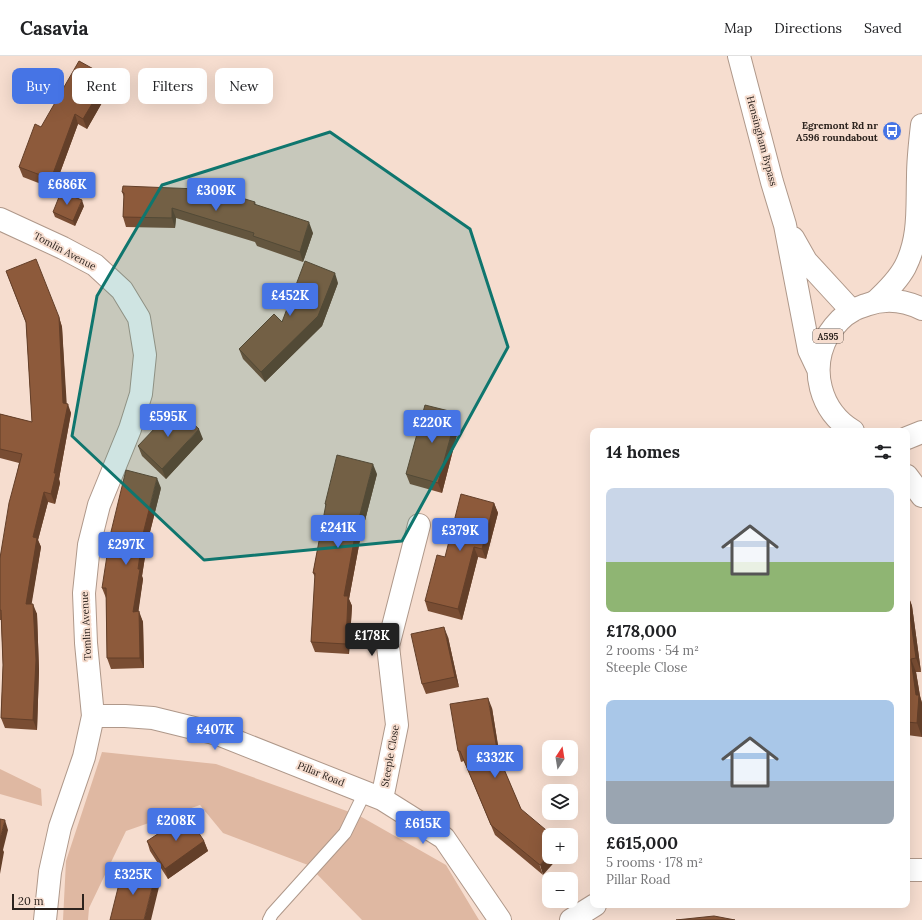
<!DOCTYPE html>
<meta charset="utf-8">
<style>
:root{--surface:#fff;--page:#f2f2f2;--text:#202124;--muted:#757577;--line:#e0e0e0;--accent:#4674e5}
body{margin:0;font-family:Lora,serif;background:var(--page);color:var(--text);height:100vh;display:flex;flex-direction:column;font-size:15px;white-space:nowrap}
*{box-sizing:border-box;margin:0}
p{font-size:13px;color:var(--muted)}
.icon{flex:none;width:22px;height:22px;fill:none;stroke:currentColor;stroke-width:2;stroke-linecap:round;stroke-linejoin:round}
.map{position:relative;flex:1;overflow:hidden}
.sheet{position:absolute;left:590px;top:372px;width:320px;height:480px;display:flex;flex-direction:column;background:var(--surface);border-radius:8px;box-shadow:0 4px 16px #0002}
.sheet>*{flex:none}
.top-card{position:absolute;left:12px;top:12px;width:380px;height:36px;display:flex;gap:8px}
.needle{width:26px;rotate:12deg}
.tools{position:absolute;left:542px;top:684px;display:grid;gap:8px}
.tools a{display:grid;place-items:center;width:36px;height:36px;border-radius:8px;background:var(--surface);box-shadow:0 4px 16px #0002;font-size:20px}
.scale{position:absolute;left:12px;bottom:10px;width:72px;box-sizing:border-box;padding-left:4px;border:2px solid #2c231e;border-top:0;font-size:11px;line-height:14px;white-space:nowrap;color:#2c231e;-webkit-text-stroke:3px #f6ddcf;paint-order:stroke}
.price{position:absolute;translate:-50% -34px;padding:0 9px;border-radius:4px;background:var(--accent);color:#fff;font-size:13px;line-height:26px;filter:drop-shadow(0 1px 2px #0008)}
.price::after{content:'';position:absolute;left:50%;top:24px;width:12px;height:9px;margin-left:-6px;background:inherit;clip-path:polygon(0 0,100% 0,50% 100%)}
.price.active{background:#222;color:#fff}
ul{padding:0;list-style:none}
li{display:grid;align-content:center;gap:8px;height:212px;padding:0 16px}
li span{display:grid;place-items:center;height:124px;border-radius:8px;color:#555}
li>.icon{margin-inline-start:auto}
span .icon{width:72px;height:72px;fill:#fffc;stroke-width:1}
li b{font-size:17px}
h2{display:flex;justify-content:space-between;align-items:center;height:48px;padding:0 16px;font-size:17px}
.chip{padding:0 14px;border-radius:8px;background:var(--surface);box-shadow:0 4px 16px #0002;font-size:14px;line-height:36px}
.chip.active{background:var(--accent);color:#fff}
header{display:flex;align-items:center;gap:24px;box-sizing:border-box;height:56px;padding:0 20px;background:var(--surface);border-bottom:1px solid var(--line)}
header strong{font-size:19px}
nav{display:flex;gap:22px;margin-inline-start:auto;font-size:14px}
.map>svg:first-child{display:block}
.green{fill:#dfb8a2}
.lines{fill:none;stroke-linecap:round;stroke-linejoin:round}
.lane-casing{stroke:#af988a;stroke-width:14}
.street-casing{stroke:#af988a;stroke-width:24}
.secondary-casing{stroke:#af988a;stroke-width:24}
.highway-casing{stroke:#af988a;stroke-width:24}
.lane{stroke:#fff;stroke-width:12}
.street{stroke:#fff;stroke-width:22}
.secondary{stroke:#fff;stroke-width:22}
.highway{stroke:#fff;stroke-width:22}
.wall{fill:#794d33}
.shaded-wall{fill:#633f29}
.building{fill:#8d5a3b;stroke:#633f29}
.marked{fill:#0f766e;fill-opacity:0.2;stroke:#0f766e;stroke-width:3;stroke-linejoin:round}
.labels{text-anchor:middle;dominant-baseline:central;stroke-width:4;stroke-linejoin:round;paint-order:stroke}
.shield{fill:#f6ddcf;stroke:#695b53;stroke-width:1}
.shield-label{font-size:9px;font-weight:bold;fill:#2c231e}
.poi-label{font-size:10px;font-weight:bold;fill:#2c231e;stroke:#f6ddcf;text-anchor:end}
.street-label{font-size:10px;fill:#2c231e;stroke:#f6ddcf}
</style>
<header>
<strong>Casavia</strong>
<nav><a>Map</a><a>Directions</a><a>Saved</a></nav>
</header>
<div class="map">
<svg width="922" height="864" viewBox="0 0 922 864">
<rect width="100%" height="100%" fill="#f6ddcf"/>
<path class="green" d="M102,696L216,708L358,759L446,809L479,864H362L308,809L223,777L200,749L126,775L89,852L88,864H63L66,805Z
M0,713L41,733L42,750L0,738Z"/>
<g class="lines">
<defs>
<path id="lane" d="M269,864L272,858L345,777L365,736"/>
<path id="street" d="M0,163L63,192L95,209L122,234L139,262L145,299L141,338L130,373L99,449L89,489L84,537L86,587L93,660L84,701L60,771L50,816L45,864
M93,660H125L153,662L218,678L382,743L444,782L500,864
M382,743L397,669L388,590L419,469
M907,814H922
M571,864L595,849"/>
<path id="secondary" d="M875,246C887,235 898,224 905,211C920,182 917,152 918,121C918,103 920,86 922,69"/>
<path id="highway" d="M739,0L772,126L785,169L809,294L818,313
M793,182L806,205L852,255
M853,375C820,355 809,313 828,279C834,270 842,260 852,255C856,252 861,251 866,249C885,242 904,244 922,253
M907,382L922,376
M907,420L922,440"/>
</defs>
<use href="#lane" class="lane-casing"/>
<use href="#street" class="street-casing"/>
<use href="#secondary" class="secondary-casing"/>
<use href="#highway" class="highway-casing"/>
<use href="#lane" class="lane"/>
<use href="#street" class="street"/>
<use href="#secondary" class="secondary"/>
<use href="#highway" class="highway"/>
</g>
<path class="wall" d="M111,31L87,73L78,68L54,133L23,121L19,111L41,71Z
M122,136L255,146L256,149L313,177L303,206L257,190L255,186L176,162L175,172L126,171L123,161L124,141Z
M84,150L75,170L55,161L53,156Z
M6,215L59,261L62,271L66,347L71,357L59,423L60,427L55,448L48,446L38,484L41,491L31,548L37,558L39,614L37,674L5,672L1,662L3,609L1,564H0V502L19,407L0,402V358L32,366L26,267Z
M338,227L322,270L265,326L243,303L239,293L282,266Z
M457,357L460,367L442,437L410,428L406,418Z
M203,383L166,423L142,400L138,390Z
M377,418L360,484L349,543L352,550L349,598L315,596L311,586L315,521L313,517L326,450L325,448Z
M161,432L147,488L142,520L143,523L138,555L143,566L144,612L111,613L107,602L106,542L102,532Z
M494,447L498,457L486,503L478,501L462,564L428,555L425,545L445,501Z
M907,536L912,550L921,616H916L920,640L922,647V681L907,679Z
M448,581L459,631L426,638L422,628Z
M492,652L501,707L521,753L543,819L495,779L464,705L461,706L458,695Z
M147,785H204L208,795L168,823L150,795Z"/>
<path class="shaded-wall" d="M108,21L111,31L87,73L83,63Z
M75,58L78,68L54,133L51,123Z
M82,144L84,150L75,170L73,165Z
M172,152L176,162L175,172L172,162Z
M309,166L313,177L303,206L300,196Z
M335,217L338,227L322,270L265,326L261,316Z
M59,261L62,271L67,352L68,348L71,357L59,423L60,427L55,448L51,438L63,347Z
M457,357L460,367L442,437L438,427Z
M199,373L203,383L166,423L162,413Z
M373,408L377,418L360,484L349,543L352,550L349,598L346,588L344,540L356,474Z
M157,422L161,432L147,488L142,520L143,523L137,566L133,556L138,513L143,478Z
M44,436L48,446L38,484L41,491L30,558L26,548L33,481Z
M494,447L498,457L486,503L482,493Z
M474,491L478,501L462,564L458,553Z
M907,536L912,550L921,616L916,602Z
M33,548L37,558L39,614L37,674L33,664Z
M139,555L143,566L144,612L140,602Z
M444,571L448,581L459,631L455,621Z
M911,603L916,616L920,640L922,647V681L917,667L916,639Z
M488,642L492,652L501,709L498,699Z
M5,764L8,774L3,794L4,796L0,818V783Z
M204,785L208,795L168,823L165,813Z
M549,798V801H559L543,819L540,809Z
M155,820L159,831L151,864H144Z"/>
<path class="building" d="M79,5L108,21L83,63L75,58L51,123L19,111L35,68L41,71Z
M199,129L255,146L254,148L309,166L300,196L253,180L254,177L172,152V162L123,161L124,137L122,136L123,130L198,133Z
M61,136L82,144L73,165L53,156Z
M36,203L59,261L63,347L68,348L54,417H56L51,438L44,436L33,481L37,482L26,548H33L36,604L33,664L1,662L3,609L1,554H0V502L9,447L22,398L0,393V358L32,366L26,266L6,215Z
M305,205L335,217L318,260L261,316L239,293L274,258L282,266Z
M425,349L457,357L438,427L406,418Z
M175,351L199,373L162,413L138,390Z
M337,399L373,408L356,474L344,540H348L346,588L311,586L315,517H313L326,448H325Z
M126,414L157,422L143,478L138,513H140L133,556L139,555L140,602H107L106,532H102L110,480Z
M461,438L494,447L482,493L474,491L458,553L425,545L437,499L445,501Z
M907,537L916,602L911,603L916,639H919L917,667L907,666Z
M444,571L455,621L422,628L411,578Z
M488,642L498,699L521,753L552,779H549V798L540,809L491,769L460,695H458L450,648Z
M187,759L204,785L165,813L147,785Z
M0,763L5,764L0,783Z
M123,812L155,820L144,864H110Z
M714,860L735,864H676Z"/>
<path class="marked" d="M330,76L470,173L508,291L402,485L204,504L72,380L97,240L162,129Z"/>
<defs>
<symbol id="bus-disc" viewBox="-11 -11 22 22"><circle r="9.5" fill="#4674e5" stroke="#f6ddcf"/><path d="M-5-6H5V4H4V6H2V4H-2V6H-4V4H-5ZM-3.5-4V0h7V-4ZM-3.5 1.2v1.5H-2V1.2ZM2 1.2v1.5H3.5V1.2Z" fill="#fff"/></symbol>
</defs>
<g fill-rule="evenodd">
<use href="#bus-disc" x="881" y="64" width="22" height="22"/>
</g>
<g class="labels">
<rect class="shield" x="813" y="273" width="30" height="14" rx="3"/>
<g class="shield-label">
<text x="828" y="280">A595</text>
</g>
<g class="poi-label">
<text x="878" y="69">Egremont Rd nr<tspan x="878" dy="12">A596 roundabout</tspan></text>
</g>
<g class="street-label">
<text transform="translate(762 85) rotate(75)">Hensingham Bypass</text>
<text transform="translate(65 195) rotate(28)">Tomlin Avenue</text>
<text transform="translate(86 570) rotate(-93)">Tomlin Avenue</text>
<text transform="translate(390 700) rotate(-80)">Steeple Close</text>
<text transform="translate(321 718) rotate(22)">Pillar Road</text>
</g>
</g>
</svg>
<div class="tools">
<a><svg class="needle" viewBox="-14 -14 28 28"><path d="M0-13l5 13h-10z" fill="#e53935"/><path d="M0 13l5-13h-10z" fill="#757577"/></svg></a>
<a><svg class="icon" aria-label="layers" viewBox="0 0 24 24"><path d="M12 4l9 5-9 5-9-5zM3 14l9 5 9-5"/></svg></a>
<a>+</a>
<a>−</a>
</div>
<div class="scale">20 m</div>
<b class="price" style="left:67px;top:150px">£686K</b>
<b class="price" style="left:216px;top:156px">£309K</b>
<b class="price" style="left:290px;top:261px">£452K</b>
<b class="price" style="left:168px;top:382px">£595K</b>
<b class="price" style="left:432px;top:388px">£220K</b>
<b class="price" style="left:338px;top:493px">£241K</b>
<b class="price" style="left:460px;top:496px">£379K</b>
<b class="price" style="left:126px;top:510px">£297K</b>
<b class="price active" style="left:372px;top:601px">£178K</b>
<b class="price" style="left:215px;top:695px">£407K</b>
<b class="price" style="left:495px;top:723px">£332K</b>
<b class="price" style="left:176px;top:786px">£208K</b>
<b class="price" style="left:423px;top:789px">£615K</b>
<b class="price" style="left:133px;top:840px">£325K</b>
<div class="top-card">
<a class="chip active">Buy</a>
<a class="chip">Rent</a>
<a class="chip">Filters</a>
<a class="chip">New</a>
</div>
<section class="sheet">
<h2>14 homes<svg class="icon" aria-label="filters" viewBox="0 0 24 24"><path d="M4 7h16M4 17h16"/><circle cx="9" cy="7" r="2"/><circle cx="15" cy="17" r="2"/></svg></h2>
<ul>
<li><span style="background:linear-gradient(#c9d6e8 60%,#8fb573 0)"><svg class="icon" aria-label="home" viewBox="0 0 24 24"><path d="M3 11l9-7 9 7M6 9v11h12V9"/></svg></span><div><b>£178,000</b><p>2 rooms · 54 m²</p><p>Steeple Close</p></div></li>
<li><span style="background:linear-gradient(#a9c7e8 65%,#9aa5b1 0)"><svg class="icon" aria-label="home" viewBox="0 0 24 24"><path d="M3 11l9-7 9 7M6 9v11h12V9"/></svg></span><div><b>£615,000</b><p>5 rooms · 178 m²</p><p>Pillar Road</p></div></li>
</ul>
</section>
</div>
